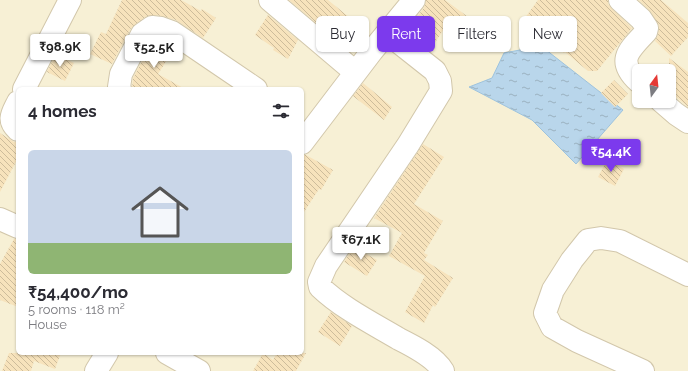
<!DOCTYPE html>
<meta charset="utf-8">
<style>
:root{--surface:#fff;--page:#f2f2f3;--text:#2b2b33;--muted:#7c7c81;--line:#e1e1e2;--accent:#7c3aed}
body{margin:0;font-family:Raleway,sans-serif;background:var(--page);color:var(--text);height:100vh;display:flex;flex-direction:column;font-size:15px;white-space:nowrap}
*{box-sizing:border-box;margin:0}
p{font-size:13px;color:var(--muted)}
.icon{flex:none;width:22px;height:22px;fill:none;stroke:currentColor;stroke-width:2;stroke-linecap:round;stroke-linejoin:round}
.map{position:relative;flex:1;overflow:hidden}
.side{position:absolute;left:16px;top:87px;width:288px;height:268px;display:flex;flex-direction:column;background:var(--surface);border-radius:6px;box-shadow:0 1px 3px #0004}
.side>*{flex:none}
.guide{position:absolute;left:316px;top:16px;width:312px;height:36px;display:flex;gap:8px}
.needle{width:26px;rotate:15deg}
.tools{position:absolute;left:632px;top:64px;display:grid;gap:8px}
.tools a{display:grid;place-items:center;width:44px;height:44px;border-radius:6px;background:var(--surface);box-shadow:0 1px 3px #0004;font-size:20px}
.price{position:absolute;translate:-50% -34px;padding:0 9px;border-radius:4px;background:#fff;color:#222;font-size:13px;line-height:26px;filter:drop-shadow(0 1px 2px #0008)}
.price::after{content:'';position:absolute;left:50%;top:24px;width:12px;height:9px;margin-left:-6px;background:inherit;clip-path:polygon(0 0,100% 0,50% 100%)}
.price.on{background:var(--accent);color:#fff}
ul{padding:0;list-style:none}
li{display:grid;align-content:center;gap:8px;height:212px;padding:0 12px}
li+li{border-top:1px solid var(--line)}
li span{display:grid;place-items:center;height:124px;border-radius:6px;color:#555}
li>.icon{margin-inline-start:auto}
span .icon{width:72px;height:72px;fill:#fffc;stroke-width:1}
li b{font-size:17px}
h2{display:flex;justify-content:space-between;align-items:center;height:48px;padding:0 12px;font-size:17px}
.chip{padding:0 14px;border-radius:6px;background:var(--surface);box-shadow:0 1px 3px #0004;font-size:14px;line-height:36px}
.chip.on{background:var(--accent);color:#fff}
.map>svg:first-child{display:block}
.residential{fill:#f7f0d5;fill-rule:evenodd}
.water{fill:url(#water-ripples);stroke:#9ec3dd}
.building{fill:url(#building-back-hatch)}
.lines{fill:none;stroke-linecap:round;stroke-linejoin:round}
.minor-casing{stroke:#d2c7ab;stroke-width:24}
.minor{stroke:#fff;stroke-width:22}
</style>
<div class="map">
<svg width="688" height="371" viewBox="0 0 688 371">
<defs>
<pattern id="water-ripples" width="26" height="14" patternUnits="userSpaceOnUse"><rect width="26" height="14" fill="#b9d6eb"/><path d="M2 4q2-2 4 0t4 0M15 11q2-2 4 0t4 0" fill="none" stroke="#9bb1c0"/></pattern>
<pattern id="building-back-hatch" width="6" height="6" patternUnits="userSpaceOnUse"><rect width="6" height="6" fill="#f7e3bc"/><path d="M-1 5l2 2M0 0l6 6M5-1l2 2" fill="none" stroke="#cdbc9b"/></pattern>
</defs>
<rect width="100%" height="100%" fill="#fefbe7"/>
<path class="residential" d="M0,0H688V371H0ZM639,71H669V101H639ZM18,89H302V353H18Z"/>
<path class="water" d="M541,46L623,110L576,164L532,120L469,87L492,78L504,53Z"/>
<path class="building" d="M122,0H181L201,11L202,9L216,18L203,38L176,20L162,16L153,15L145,17L131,28L112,64L90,54L101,32L106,34Z
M289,0H328L350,18L334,38Z
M426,0H445L479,25L465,44L444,29L430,50L405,31L424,8Z
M538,0H608V4L612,9L632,28L597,71H588L565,52L564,53L538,32V33L522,22Z
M639,0H661L688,23V37L671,56L655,41L658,35L659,26L651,12Z
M268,15L298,40L288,59L273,50L274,48L255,35Z
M155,40L166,43L174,49L158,74L185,89H132L133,78L152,42Z
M56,54L74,63L65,81L47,72Z
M669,58L688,72V107L669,91Z
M614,80L628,94L615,107L601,93Z
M363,83L392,107L384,120L353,96Z
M0,133L14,142H18V158L0,192Z
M423,144L444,157L414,204L443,221L424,253L428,255L424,260L453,278L435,307L433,305L424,323L405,312L425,276L389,256L402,233L374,218Z
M302,155H306L333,170L321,190L319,189L302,215Z
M607,160L624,169L615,186L598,177Z
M14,239H18V307L0,300V264Z
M354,247L377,260L367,276L344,262Z
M331,312L352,326L340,346L318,332Z
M9,353H61L55,369L34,361L31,371H2Z
M263,353L273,360L277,353H306L296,371H253Z"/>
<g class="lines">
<defs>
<path id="minor" d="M270,0L355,72
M620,0L641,19L647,28L646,32C628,51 616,61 639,82
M387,33L435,71L440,81L441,91L408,145L326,266L319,282L320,287C342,308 372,323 399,339C413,346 435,357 443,371
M24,89L70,0
M120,89L119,87L121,74L142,34L152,27L161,28L172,32L256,89
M661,101L676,114L688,122
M18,102C12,114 7,120 18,130
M302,143L372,51L414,0
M0,219L18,227
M167,353L199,371
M96,371L107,353
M643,371L577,341L552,327L545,313L553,290L572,260L588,240L601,238L620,241L688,275"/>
</defs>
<use href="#minor" class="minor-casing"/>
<use href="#minor" class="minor"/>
</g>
</svg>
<div class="tools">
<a><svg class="needle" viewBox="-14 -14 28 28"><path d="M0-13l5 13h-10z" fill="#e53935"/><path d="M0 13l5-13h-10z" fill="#7c7c81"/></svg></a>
</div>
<b class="price" style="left:60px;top:68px">₹98.9K</b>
<b class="price" style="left:154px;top:69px">₹52.5K</b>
<b class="price on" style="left:611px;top:173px">₹54.4K</b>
<b class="price" style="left:361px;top:261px">₹67.1K</b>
<div class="guide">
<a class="chip">Buy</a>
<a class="chip on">Rent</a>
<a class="chip">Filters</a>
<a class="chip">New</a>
</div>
<section class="side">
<h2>4 homes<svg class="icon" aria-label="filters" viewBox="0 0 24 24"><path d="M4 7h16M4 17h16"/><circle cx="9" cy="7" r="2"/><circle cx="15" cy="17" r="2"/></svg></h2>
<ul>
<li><span style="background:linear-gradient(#c9d6e8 75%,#8fb573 0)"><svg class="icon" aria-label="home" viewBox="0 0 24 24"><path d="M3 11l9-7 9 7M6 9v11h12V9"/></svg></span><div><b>₹54,400/mo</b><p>5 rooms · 118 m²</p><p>House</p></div></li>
</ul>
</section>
</div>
